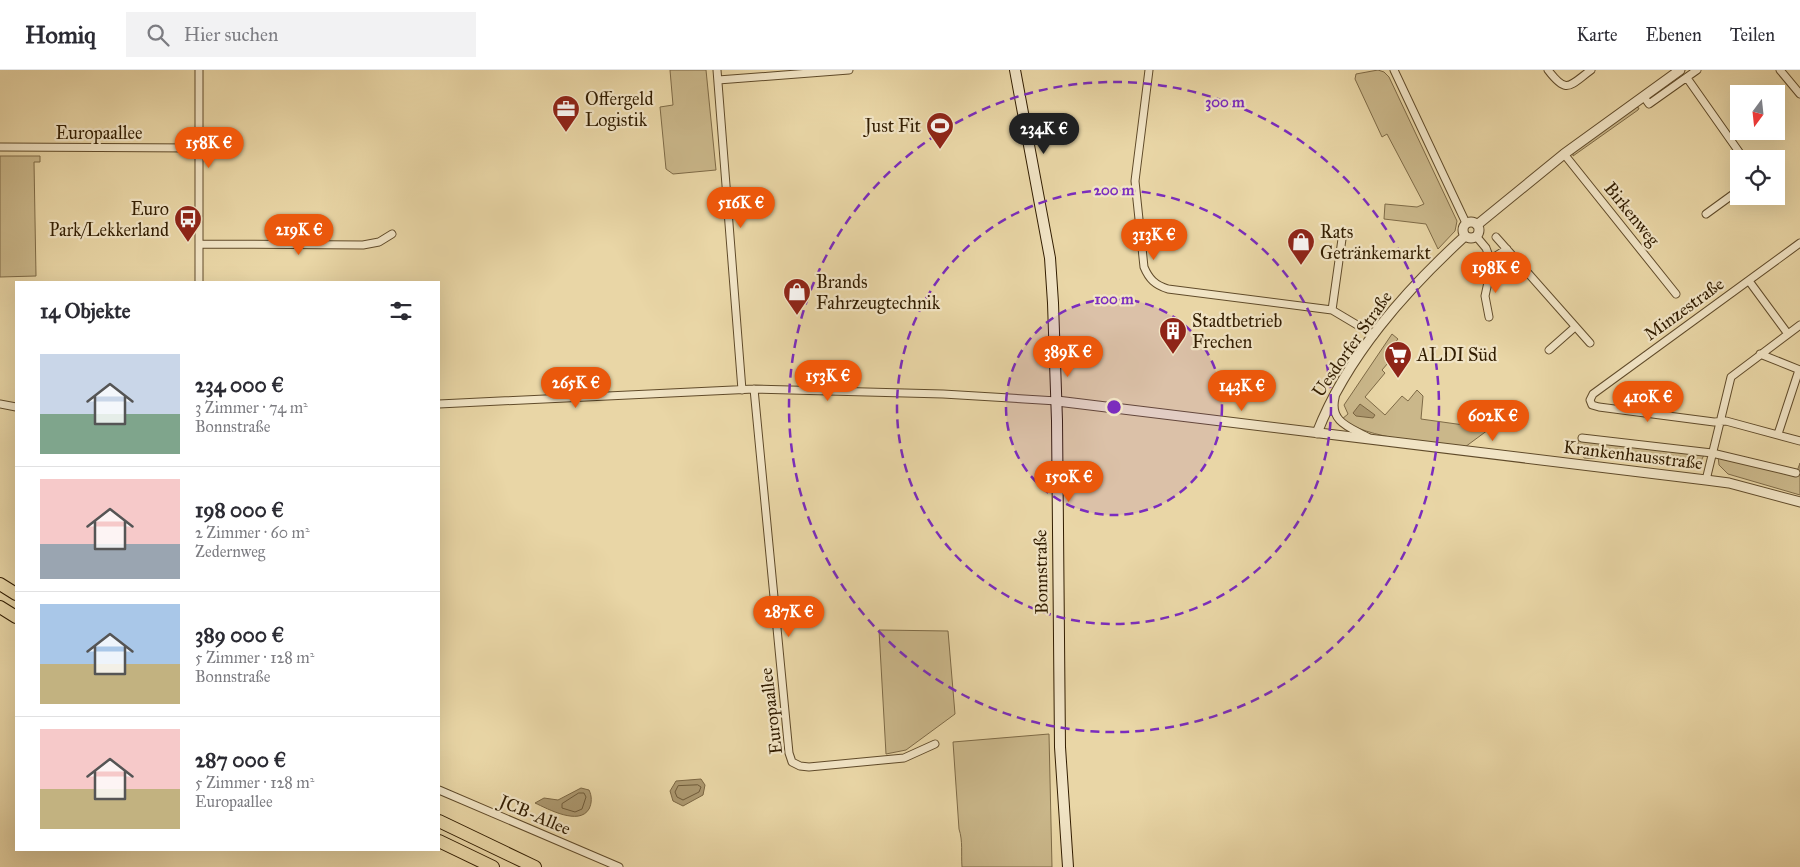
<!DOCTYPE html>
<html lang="de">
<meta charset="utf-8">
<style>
:root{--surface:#fff;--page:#f2f2f3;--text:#2b2b33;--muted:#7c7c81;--line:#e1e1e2;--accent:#ea580c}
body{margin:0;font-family:"IM FELL Great Primer",serif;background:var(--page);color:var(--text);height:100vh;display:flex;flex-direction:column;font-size:19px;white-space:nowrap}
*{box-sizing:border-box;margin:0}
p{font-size:16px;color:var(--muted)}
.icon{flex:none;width:28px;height:28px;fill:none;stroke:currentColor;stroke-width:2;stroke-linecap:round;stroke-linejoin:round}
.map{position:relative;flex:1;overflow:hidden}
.side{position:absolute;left:15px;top:211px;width:425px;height:570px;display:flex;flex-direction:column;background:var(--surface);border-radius:0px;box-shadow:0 5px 20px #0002}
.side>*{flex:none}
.needle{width:32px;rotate:195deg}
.fabs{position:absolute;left:1730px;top:15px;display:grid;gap:10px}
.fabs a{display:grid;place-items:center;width:55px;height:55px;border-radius:0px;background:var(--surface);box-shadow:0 5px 20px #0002;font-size:25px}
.price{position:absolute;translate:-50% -42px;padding:0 11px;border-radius:18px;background:var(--accent);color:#fff;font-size:16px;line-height:32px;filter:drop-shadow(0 1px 2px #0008)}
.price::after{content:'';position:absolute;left:50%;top:30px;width:15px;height:11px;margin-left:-8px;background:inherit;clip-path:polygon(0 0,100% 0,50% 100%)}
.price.active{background:#222;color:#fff}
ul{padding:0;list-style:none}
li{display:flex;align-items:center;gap:15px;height:125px;padding:0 25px}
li+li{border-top:1px solid var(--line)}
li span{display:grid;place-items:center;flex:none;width:140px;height:100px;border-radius:0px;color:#555}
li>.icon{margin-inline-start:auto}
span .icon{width:60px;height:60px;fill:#fffc;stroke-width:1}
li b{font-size:21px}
h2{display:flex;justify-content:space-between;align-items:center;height:60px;padding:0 25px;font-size:21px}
header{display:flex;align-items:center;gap:30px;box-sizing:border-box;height:70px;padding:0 25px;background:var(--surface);border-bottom:1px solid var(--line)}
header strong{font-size:24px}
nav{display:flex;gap:28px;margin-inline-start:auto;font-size:18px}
.search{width:350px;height:45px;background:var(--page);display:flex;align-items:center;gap:12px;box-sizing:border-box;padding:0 18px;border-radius:0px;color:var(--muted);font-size:19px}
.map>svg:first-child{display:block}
.green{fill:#cab78a;stroke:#7e6a46}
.water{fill:#ab976e;stroke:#7b6642}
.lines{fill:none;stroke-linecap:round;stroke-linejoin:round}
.shore{stroke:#6e5a38;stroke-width:1}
.minor-casing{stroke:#604b2a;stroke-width:9}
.tertiary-casing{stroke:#604b2a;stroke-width:11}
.secondary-casing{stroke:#321d01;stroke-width:12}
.motorway-casing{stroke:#321d01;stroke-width:14}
.minor{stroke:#f1e4c5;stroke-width:7}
.tertiary{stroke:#f1e4c5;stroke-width:9}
.secondary{stroke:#f1e4c5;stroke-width:10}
.motorway{stroke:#e9d6a6;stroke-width:12}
.ring{fill:none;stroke:#7b2cbf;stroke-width:2.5;stroke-dasharray:9 6}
.labels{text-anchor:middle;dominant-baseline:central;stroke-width:4.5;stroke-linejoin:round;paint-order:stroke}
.poi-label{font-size:18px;fill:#321d01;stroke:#f1e4c5;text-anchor:start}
.street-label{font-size:18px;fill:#321d01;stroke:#f1e4c5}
.centre{fill:#7b2cbf;stroke:#f1e4c5;stroke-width:2.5}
.ring-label{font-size:15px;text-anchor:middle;font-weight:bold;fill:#7b2cbf;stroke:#f1e4c5;stroke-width:4.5;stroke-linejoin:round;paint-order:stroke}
</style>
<header>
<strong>Homiq</strong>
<div class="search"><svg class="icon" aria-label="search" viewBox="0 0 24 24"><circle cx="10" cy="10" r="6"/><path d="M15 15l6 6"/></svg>Hier suchen</div>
<nav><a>Karte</a><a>Ebenen</a><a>Teilen</a></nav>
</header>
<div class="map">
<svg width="1800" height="797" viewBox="0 0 1800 797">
<rect width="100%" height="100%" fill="#e9d6a6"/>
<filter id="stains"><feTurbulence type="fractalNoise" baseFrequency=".004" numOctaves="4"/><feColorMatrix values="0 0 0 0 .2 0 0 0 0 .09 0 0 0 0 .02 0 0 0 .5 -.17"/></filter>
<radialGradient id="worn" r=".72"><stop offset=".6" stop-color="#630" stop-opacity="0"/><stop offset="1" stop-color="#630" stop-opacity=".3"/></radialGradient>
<path class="green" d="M670,0H706L716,100L673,104L666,99L660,37L673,35Z
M1378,0L1384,2L1389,7L1457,151L1455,161L1438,179L1426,154L1384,149L1385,134L1417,137L1424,134L1387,64L1382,67L1355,9L1356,4Z
M1636,37L1639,38L1638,40L1573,86V83Z
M0,86H40V92H34L36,206L0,207Z
M1392,264L1398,269L1394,274L1400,279L1382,300L1385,303L1365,327L1385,345L1402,326L1408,331L1417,320L1423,326L1421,349L1485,358L1488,336L1515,340L1465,377C1433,373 1366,369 1342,349L1348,344L1344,335Z
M1578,370L1704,385L1701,391L1691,398L1632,390L1584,388L1578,379Z
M1718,386L1796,404L1800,393V425L1728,404L1719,395Z
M879,560L948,561L955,644L906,680L886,684Z
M1049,664L1052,797H962C961,783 963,771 959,759L953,672Z"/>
<path class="water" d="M1360,334L1375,345L1373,348L1356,346L1353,343Z
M701,709L705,715L703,725L683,736L673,731L670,721L676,711Z
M581,718L589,720C592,726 592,733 589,739C579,756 548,739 535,733L544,728L558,730Z"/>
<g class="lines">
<path class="shore" d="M698,715L701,717L699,722L683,730L677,727L675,722L678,716Z
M579,723H584L586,727L582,739L575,742L562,738V734Z"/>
<defs>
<path id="minor" d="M199,0V212
M717,0L742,320
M1149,0L1135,111L1144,197C1149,209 1155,215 1168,219L1332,240L1374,265
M1394,0L1466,153
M1548,0C1567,25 1569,16 1591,0
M1780,0L1800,24
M1687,8L1744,89
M718,10L849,0
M1644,27L1649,34L1697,0
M0,77L197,78
M1564,84L1676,224
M1706,144L1739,120
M1476,166L1486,178L1492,194L1485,226L1489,247
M1496,167L1590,273
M1800,173L1593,324L1590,330L1592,335L1599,337L1714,352L1726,351L1800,371
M199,174L363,175L379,172L392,164
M1491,189L1507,179
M1749,211L1788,264
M1332,240L1342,169
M1549,280L1575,257
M1760,284L1800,300
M754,319L789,683L792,692L800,696L809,697L904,688L935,674
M1335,328C1329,353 1352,358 1369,368
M0,334L16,337
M439,334L754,319L943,324L1057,331
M1778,364L1799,300
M1582,368L1712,383L1796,403
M1706,410L1731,307L1800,255
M439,720L619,797"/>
<path id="tertiary" d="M1463 160a8 8 0 1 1 16 0a8 8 0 1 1-16 0Z
M1477,155L1564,84L1680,0
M1057,331L1706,410L1729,413L1800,432
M1317,363C1347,286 1405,221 1465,166"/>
<path id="secondary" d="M1015,0L1050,188L1053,233L1057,351L1060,677L1068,797"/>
<path id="motorway" d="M0,514L16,524
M0,537L16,547
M439,751L535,797
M439,771L493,797"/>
</defs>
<use href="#minor" class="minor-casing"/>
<use href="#tertiary" class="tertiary-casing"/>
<use href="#secondary" class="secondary-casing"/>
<use href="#motorway" class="motorway-casing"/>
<use href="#minor" class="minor"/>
<use href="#tertiary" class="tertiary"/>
<use href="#secondary" class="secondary"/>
<use href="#motorway" class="motorway"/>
</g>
<circle cx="1114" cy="337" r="108" fill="#7b2cbf" fill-opacity=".12"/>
<g class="ring">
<circle cx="1114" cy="337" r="108"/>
<circle cx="1114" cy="337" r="217"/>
<circle cx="1114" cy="337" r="325"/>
</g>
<defs>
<symbol id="office-pin" viewBox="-11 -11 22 30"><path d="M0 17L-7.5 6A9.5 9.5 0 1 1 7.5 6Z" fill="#8f2418" stroke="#f1e4c5"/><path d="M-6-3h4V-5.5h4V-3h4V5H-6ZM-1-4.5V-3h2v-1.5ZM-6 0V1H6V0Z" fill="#fff"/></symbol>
<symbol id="stadium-pin" viewBox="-11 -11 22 30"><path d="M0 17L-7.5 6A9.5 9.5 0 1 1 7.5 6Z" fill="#8f2418" stroke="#f1e4c5"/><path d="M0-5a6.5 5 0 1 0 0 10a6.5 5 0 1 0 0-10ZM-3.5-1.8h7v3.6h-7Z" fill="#fff"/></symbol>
<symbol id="bus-pin" viewBox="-11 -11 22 30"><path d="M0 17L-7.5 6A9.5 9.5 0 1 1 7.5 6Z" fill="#8f2418" stroke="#f1e4c5"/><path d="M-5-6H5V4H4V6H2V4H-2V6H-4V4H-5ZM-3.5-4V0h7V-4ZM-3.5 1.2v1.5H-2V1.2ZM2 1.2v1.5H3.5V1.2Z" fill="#fff"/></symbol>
<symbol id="shop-pin" viewBox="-11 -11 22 30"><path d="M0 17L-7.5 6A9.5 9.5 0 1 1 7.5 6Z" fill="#8f2418" stroke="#f1e4c5"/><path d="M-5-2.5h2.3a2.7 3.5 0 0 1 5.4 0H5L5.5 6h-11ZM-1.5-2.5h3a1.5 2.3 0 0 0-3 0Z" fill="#fff"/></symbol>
<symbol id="building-pin" viewBox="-11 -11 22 30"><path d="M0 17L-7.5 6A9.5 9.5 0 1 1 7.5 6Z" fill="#8f2418" stroke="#f1e4c5"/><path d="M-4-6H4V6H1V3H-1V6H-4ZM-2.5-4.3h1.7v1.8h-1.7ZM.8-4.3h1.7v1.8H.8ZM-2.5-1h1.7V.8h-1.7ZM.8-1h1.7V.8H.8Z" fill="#fff"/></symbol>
<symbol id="supermarket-pin" viewBox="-11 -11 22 30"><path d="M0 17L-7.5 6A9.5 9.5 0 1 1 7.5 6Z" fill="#8f2418" stroke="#f1e4c5"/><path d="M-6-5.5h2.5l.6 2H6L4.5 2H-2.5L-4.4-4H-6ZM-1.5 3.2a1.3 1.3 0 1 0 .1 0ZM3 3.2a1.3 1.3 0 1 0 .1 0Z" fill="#fff"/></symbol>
</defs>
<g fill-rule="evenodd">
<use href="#office-pin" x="550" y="23" width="32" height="43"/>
<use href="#stadium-pin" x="924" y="40" width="32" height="43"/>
<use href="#bus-pin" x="172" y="133" width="32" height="43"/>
<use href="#shop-pin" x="1285" y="156" width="32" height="43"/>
<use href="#shop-pin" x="781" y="206" width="32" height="43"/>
<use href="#building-pin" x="1157" y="245" width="32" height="43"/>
<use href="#supermarket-pin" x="1382" y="269" width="32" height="43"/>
</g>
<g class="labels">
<g class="poi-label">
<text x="585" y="29">Offergeld<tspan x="585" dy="21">Logistik</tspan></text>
<text x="921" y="56" text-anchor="end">Just Fit</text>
<text x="169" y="139" text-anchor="end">Euro<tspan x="169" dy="21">Park/Lekkerland</tspan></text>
<text x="1320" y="162">Rats<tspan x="1320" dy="21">Getränkemarkt</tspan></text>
<text x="816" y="212">Brands<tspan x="816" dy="21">Fahrzeugtechnik</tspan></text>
<text x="1192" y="251">Stadtbetrieb<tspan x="1192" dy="21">Frechen</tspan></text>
<text x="1417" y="285">ALDI Süd</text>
</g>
<g class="street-label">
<text x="99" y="63">Europaallee</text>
<text transform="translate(1632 144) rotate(51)">Birkenweg</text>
<text transform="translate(1684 239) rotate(-36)">Minzestraße</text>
<text transform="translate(1352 274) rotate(-55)">Uesdorfer Straße</text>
<text transform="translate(1633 385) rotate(7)">Krankenhausstraße</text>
<text transform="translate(1041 502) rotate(-91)">Bonnstraße</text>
<text transform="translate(771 641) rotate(-97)">Europaallee</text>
<text transform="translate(535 745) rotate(23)">JCB-Allee</text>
</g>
</g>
<circle cx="1114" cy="337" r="8" class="centre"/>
<g class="ring-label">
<text x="1225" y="37">300 m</text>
<text x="1114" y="125">200 m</text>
<text x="1114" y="234">100 m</text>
</g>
<rect width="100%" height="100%" filter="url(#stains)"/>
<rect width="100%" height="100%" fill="url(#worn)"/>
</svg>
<div class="fabs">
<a><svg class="needle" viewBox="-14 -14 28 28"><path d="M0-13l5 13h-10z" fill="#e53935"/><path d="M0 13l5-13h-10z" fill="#7c7c81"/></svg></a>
<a><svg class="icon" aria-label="locate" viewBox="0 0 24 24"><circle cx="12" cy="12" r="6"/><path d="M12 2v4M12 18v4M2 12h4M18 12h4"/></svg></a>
</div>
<b class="price active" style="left:1044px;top:85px">234K €</b>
<b class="price" style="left:209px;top:99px">158K €</b>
<b class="price" style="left:741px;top:159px">516K €</b>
<b class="price" style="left:299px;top:186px">219K €</b>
<b class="price" style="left:1154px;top:191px">313K €</b>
<b class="price" style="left:1496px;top:224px">198K €</b>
<b class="price" style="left:1068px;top:308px">389K €</b>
<b class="price" style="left:828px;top:332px">153K €</b>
<b class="price" style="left:576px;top:339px">265K €</b>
<b class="price" style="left:1242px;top:342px">143K €</b>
<b class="price" style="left:1648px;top:353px">410K €</b>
<b class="price" style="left:1493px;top:372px">602K €</b>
<b class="price" style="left:1069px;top:433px">150K €</b>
<b class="price" style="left:789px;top:568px">287K €</b>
<section class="side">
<h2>14 Objekte<svg class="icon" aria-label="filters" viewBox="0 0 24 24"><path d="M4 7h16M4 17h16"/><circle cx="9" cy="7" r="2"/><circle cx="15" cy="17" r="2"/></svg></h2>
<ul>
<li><span style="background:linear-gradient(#c9d6e8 60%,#7fa58c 0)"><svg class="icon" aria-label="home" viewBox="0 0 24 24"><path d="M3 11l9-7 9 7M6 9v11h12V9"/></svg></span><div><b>234 000 €</b><p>3 Zimmer · 74 m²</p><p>Bonnstraße</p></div></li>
<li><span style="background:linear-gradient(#f6c9c9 65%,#9aa5b1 0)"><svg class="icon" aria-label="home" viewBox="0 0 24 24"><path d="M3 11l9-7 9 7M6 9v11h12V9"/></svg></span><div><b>198 000 €</b><p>2 Zimmer · 60 m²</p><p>Zedernweg</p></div></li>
<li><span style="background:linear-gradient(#a9c7e8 60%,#c2b280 0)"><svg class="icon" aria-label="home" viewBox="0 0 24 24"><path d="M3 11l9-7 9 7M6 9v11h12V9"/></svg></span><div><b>389 000 €</b><p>5 Zimmer · 128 m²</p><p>Bonnstraße</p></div></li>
<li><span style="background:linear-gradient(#f6c9c9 60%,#c2b280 0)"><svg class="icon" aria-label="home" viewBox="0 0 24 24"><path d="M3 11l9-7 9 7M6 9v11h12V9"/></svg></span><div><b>287 000 €</b><p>5 Zimmer · 128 m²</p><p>Europaallee</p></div></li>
</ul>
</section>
</div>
